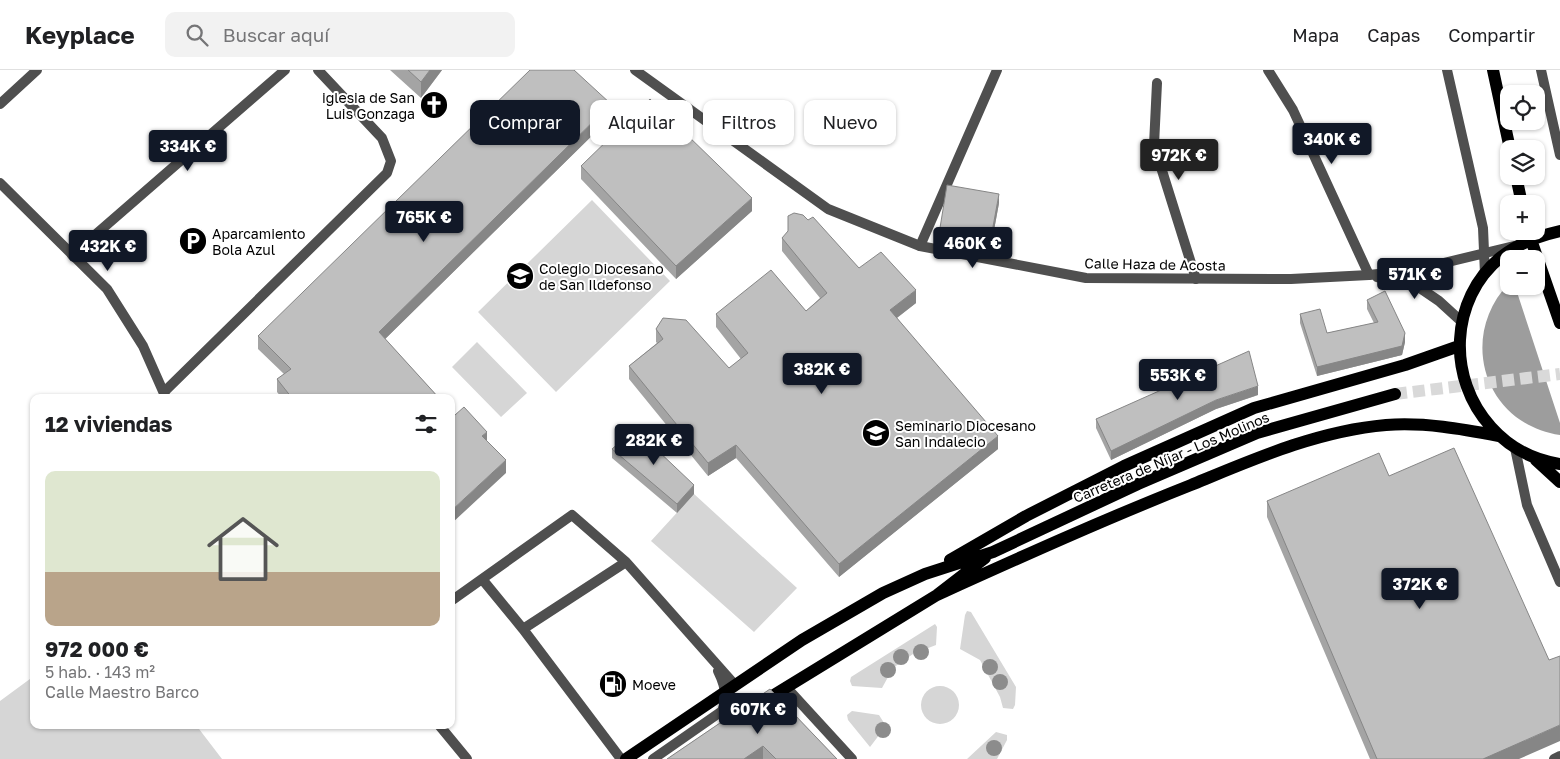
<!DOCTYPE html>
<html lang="es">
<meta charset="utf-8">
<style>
:root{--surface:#fff;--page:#f2f2f2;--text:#202124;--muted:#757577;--line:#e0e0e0;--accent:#111827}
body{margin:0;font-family:"Golos Text",sans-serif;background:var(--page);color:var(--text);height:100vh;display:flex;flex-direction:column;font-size:19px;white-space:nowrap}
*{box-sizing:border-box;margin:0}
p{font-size:16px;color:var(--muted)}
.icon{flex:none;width:28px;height:28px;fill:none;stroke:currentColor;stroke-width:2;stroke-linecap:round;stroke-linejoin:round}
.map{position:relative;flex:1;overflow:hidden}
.details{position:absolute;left:30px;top:324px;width:425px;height:335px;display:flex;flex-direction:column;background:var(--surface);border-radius:10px;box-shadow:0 1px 4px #0004}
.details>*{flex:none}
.guide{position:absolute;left:470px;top:30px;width:475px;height:45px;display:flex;gap:10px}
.fabs{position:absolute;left:1500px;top:15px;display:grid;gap:10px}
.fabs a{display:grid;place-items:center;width:45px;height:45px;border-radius:10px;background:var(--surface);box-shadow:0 1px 4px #0004;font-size:25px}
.price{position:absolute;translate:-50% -42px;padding:0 11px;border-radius:5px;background:var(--accent);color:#fff;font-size:16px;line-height:32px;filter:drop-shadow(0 1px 2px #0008)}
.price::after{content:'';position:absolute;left:50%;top:30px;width:15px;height:11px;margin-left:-8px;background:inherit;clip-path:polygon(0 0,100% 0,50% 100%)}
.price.current{background:#222;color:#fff}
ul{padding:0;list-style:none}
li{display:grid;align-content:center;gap:10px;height:265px;padding:0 15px}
li span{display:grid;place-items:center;height:155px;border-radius:10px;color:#555}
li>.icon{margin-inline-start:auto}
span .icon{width:90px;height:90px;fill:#fffc;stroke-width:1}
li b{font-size:21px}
h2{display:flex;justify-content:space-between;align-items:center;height:60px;padding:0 15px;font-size:21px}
.chip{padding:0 18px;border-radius:10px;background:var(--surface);box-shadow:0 1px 4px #0004;font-size:18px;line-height:45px}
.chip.current{background:var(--accent);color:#fff}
header{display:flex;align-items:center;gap:30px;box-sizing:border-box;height:70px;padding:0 25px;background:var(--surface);border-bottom:1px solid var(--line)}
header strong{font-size:24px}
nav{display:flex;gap:28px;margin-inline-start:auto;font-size:18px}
.search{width:350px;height:45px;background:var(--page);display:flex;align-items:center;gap:12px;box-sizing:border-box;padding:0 18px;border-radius:10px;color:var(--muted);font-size:19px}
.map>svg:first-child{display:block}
.green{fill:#d6d6d6}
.water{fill:#9d9d9d}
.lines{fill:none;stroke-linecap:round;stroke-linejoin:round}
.primary-tunnel{stroke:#d9d9d9;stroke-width:12;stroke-dasharray:12 6;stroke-linecap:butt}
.service{stroke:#4f4f4f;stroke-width:10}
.minor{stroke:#4f4f4f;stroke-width:10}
.tertiary{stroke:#4f4f4f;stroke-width:10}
.primary{stroke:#000;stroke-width:12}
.tree{fill:#8c8c8c}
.wall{fill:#a4a4a4}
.shaded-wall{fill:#868686}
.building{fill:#bfbfbf;stroke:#868686}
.labels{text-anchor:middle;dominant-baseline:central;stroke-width:4;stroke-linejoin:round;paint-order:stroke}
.poi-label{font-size:14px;fill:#000;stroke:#fff;text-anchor:start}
.street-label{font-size:14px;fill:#000;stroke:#fff}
</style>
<header>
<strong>Keyplace</strong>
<div class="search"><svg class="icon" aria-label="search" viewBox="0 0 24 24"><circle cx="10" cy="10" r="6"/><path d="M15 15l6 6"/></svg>Buscar aquí</div>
<nav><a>Mapa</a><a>Capas</a><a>Compartir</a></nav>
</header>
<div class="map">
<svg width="1560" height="689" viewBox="0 0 1560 689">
<rect width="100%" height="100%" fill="#fff"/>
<path class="green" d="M592,130L670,211L556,322L478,242Z
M477,272L527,323L501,347L452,297Z
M694,424L797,518L754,562L651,471Z
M967,541L971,542L1016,617L1015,635L1013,639L1003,638L1000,627L980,590L960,579L965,545Z
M935,554L937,557L936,575L913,584L893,598L882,618L852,616L850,611L851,607Z
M34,606V655H196L222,689H0V631Z
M921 635a19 19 0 1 1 38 0a19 19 0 1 1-38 0Z
M852,641L879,645L886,656L870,677L848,650L847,645Z
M996,662L1007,665V670L997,689H967Z"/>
<path class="water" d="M1509,213V216H1515L1560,353V365C1485,354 1457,268 1509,213Z"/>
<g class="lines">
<path class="primary-tunnel" d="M1395,324L1560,304"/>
<path class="service" d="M0,34L37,0
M1515,378L1527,435L1560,512
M482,509L523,559L621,689
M451,531L572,445L626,492L735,615
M523,559L626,492
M653,689L722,641C729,628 724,613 718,601"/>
<path class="minor" d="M1268,0L1293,40L1369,205
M1157,13L1154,75L1196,209
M920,176L997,0
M72,185L285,0
M164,322L387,103L391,91L382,68L318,0
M1554,689L1560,686"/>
<path class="tertiary" d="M635,0L828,139L920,176L1086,208L1291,209L1369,205L1415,200L1514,176
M1447,0L1483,158L1485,204
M1541,0L1560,85
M0,113L107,219L143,276L166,328
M1377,207L1417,216L1439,231L1462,252
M786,617L852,689
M439,655L467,689"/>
<path class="primary" d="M1493,0L1510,79
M1516,106L1522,134
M1528,161L1560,253
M1560,161C1538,166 1519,173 1501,187C1449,229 1447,309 1491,357C1509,377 1533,390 1560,394
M1536,390L1560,412
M950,490L1026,446L1124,396L1254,338L1405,295L1459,276
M937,525C1021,487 1105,449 1191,415C1254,389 1317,361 1386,355C1424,352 1462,359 1499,366
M761,633L937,525L985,488
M626,689L802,570L883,523L925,504L993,482L1138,414L1257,363L1395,324"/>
</g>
<g class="tree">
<circle cx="921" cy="582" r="8"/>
<circle cx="901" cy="587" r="8"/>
<circle cx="990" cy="597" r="8"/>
<circle cx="888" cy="600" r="8"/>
<circle cx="1000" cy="612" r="8"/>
<circle cx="883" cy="660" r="8"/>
<circle cx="994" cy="678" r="8"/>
</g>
<path class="wall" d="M390,0H442L421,28Z
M611,47L385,269L439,328H282L277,322V309L284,304L258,279V266Z
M581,96L752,141L676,209L581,109Z
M999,133L990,182L939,173V164Z
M808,150L859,198L916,233L897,248L998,379L839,507L736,388L708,406L629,309V296L657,273L656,272V259L729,298L741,289L716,257V244L806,241L820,228L782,181V168Z
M1367,230L1405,272L1402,285L1317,306L1300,253V244L1327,263L1374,253L1367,239Z
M1258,325L1216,339L1111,390L1096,358V349Z
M612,379L694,424L677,443L612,388Z
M1389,406L1549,590L1519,689H1370L1267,447V431Z
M770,619L837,689H667Z"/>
<path class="shaded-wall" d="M430,0H442L421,28V12Z
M611,34V47L379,275V262Z
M999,124V133L990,182V173Z
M752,128V141L676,209V196Z
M916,220V233L890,253V240Z
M1405,263V272L1402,285L1317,306V297Z
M1258,316V325L1216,339L1111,390V381L1216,330Z
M487,362V375L482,366Z
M998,366V379L839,507V494Z
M736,375V388L708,406V393Z
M506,390V403L451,454V441Z
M694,415V424L677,443V434Z
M1560,655V671L1519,689H1483Z
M763,676V689H744Z"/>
<path class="building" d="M408,0H430L421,12Z
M530,0H574L611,34L379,262L439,328H292L277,309L291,299L258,266Z
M650,29L752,128L676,196L581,96Z
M947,115L999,124L990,173L939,164Z
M794,143L803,145L808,150L813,147L859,198L881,182L916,220L890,240L998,366L839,494L736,375L708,393L629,296L663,269L656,259L663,248L686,250L729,298L748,283L716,244L771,200L806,241L827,223L782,168L788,161V146Z
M1385,221L1405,263L1402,276L1317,297L1300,244L1320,239L1327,263L1378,252L1367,230Z
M1249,281L1258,316L1216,330L1111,381L1096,349Z
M464,337L487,362L482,366L506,390L451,441V341L455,345Z
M635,359L694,415L677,434L612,379Z
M1454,378L1549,590L1560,586V655L1483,689H1377L1267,431L1379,383L1389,406Z
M770,619L837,689H776L763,676L744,689H667Z"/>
<defs>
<symbol id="church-disc" viewBox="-11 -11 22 22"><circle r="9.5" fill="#000" stroke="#fff"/><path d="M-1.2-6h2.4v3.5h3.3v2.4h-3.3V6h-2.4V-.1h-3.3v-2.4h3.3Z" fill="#fff"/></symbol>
<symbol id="parking-disc" viewBox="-11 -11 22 22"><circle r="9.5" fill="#000" stroke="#fff"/><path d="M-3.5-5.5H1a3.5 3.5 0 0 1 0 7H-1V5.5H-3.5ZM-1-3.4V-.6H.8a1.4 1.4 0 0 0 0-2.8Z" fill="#fff"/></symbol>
<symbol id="school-disc" viewBox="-11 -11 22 22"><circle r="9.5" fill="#000" stroke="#fff"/><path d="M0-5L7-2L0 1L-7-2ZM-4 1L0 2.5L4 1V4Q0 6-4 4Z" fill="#fff"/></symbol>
<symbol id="university-disc" viewBox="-11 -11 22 22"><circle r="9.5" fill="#000" stroke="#fff"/><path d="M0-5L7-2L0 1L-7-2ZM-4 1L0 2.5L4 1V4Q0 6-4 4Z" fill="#fff"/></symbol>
<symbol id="fuel-disc" viewBox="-11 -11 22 22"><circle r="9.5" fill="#000" stroke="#fff"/><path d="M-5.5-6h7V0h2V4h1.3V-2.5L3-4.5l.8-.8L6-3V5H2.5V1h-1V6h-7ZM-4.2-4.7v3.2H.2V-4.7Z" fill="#fff"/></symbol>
</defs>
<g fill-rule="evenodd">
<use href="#church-disc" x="418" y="19" width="32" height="32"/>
<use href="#parking-disc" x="177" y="155" width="32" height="32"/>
<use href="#school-disc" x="504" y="190" width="32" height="32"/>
<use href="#university-disc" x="860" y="347" width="32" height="32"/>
<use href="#fuel-disc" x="597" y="598" width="32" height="32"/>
</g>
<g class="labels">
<g class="poi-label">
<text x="415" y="27" text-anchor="end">iglesia de San<tspan x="415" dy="16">Luis Gonzaga</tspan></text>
<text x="212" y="163">Aparcamiento<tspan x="212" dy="16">Bola Azul</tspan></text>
<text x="539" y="198">Colegio Diocesano<tspan x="539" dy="16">de San Ildefonso</tspan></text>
<text x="895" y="355">Seminario Diocesano<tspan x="895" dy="16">San Indalecio</tspan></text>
<text x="632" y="614">Moeve</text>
</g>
<g class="street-label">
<text transform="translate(1155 194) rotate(1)">Calle Haza de Acosta</text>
<text transform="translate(1171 387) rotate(-23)">Carretera de Níjar - Los Molinos</text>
</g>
</g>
</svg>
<div class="fabs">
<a><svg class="icon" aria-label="locate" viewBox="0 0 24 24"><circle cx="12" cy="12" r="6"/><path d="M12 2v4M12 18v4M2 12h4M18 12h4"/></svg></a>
<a><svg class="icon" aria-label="layers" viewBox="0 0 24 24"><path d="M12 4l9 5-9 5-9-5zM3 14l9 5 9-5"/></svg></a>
<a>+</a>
<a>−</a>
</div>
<b class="price" style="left:1332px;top:95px">340K €</b>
<b class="price" style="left:188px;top:102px">334K €</b>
<b class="price current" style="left:1179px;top:111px">972K €</b>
<b class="price" style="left:424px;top:173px">765K €</b>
<b class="price" style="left:973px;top:199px">460K €</b>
<b class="price" style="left:108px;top:202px">432K €</b>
<b class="price" style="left:1415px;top:230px">571K €</b>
<b class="price" style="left:822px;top:325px">382K €</b>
<b class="price" style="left:1178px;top:331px">553K €</b>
<b class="price" style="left:654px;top:396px">282K €</b>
<b class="price" style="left:1420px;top:540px">372K €</b>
<b class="price" style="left:758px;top:665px">607K €</b>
<div class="guide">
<a class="chip current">Comprar</a>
<a class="chip">Alquilar</a>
<a class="chip">Filtros</a>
<a class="chip">Nuevo</a>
</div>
<section class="details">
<h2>12 viviendas<svg class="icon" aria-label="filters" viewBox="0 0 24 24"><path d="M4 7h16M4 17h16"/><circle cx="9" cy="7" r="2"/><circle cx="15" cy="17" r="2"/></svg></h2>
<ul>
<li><span style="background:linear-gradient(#dfe7d0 65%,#b9a48a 0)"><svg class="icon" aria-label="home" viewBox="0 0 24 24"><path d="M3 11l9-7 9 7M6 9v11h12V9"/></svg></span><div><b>972 000 €</b><p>5 hab. · 143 m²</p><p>Calle Maestro Barco</p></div></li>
</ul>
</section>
</div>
